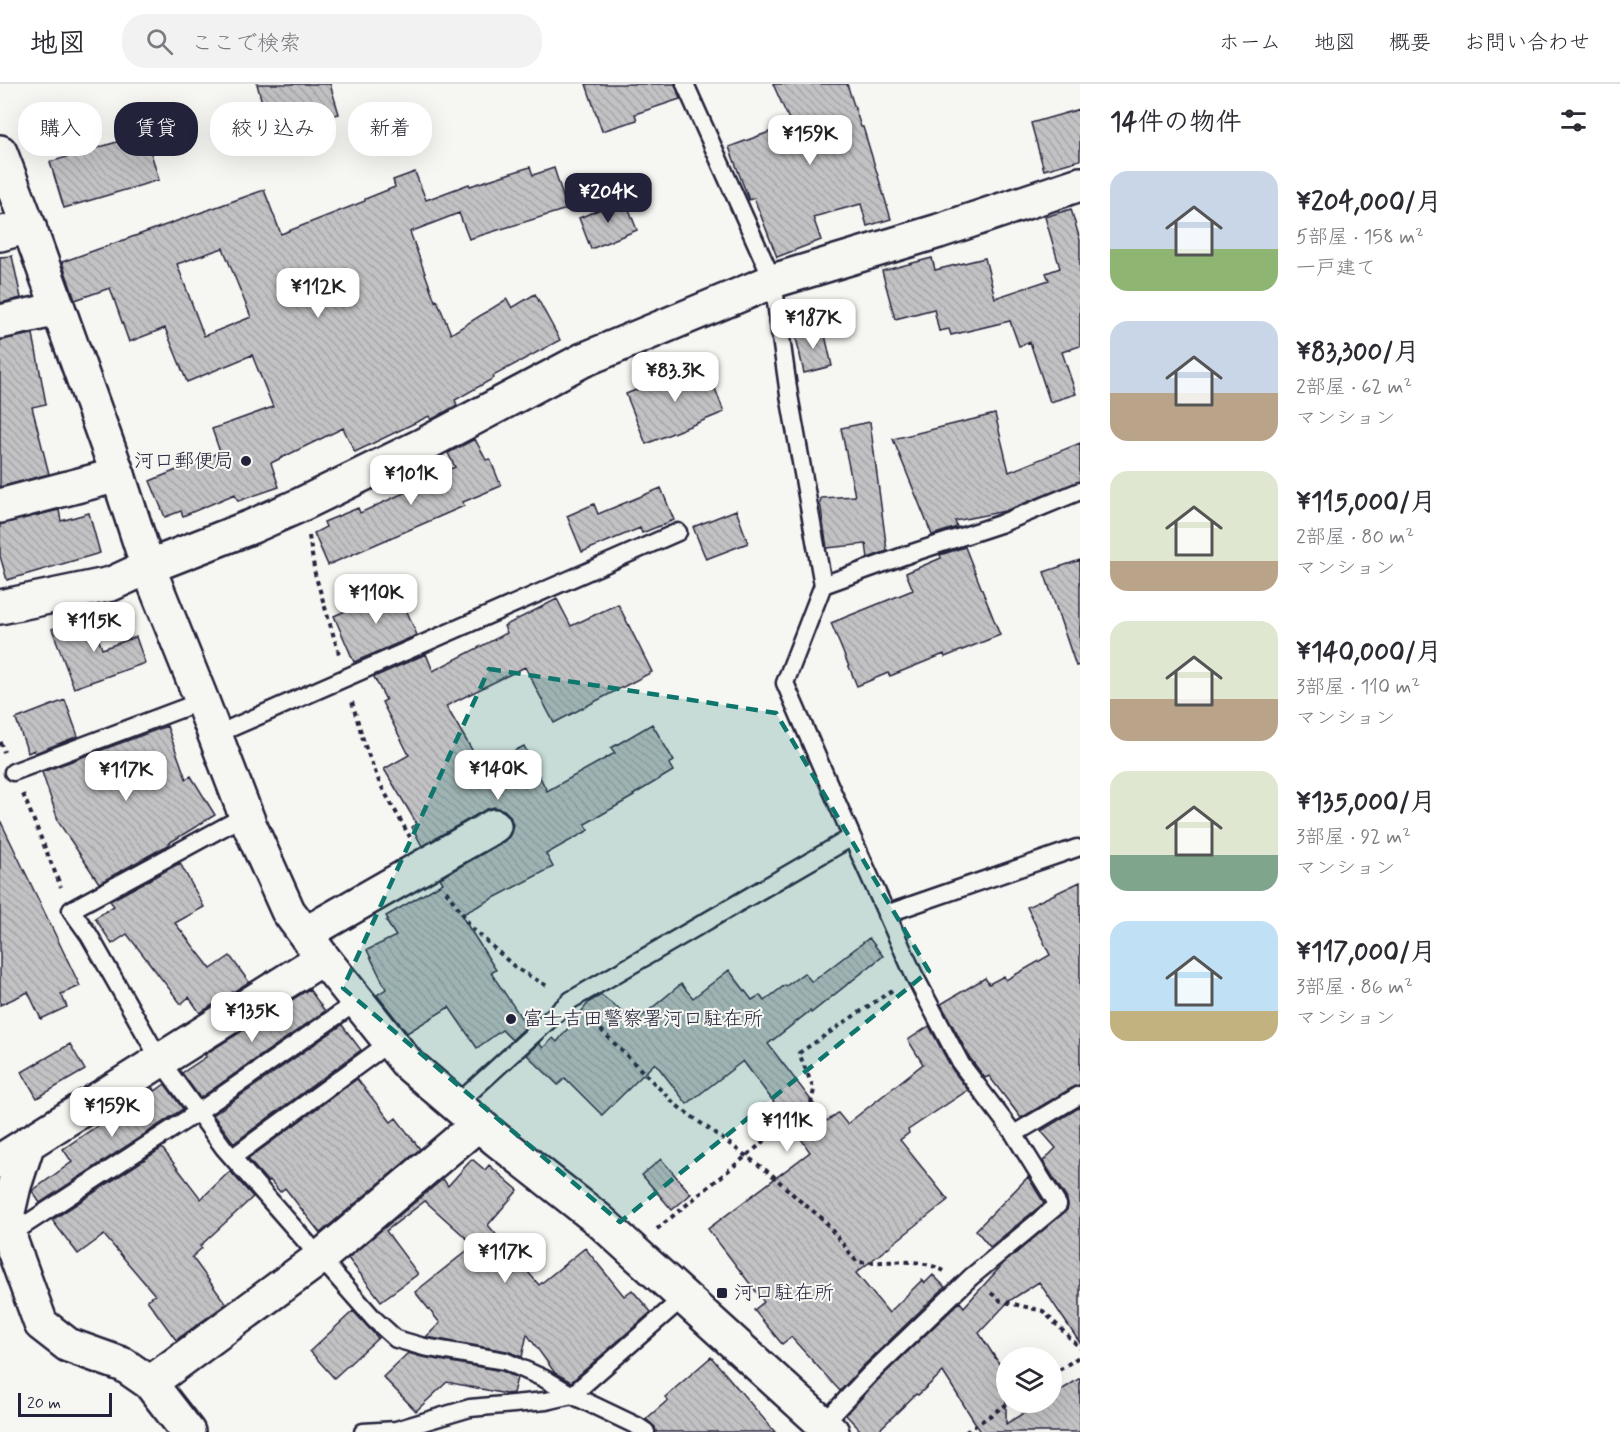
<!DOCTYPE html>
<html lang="ja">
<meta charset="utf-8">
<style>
:root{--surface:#fff;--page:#f2f2f3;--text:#2b2b33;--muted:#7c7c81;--line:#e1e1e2;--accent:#22223b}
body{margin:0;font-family:Mynerve,"Klee One",sans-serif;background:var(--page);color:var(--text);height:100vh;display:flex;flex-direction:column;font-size:22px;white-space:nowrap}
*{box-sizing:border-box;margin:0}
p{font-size:20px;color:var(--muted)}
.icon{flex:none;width:33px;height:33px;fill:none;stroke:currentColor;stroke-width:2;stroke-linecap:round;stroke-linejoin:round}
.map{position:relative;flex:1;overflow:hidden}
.details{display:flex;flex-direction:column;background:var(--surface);width:540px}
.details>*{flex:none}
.top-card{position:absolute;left:18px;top:18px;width:570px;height:54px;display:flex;gap:12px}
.controls{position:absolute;left:996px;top:1263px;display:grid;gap:12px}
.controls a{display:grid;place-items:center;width:66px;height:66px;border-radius:50%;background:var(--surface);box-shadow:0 6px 24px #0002;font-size:30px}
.scale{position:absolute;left:18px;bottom:15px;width:94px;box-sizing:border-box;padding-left:6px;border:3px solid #22223b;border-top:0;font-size:16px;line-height:21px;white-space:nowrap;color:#22223b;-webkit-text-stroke:4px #f6f6f2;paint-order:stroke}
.price{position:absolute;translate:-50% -51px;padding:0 14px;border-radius:12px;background:#fff;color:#222;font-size:20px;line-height:39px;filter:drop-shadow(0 2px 3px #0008)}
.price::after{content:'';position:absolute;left:50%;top:36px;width:18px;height:14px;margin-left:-9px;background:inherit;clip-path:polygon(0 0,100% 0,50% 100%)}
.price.current{background:var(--accent);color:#fff}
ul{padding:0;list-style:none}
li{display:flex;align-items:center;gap:18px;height:150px;padding:0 30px}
li span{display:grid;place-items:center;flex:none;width:168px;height:120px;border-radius:18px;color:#555}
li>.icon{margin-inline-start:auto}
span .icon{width:72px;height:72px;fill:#fffc;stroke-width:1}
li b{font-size:26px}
h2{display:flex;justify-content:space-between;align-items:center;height:72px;padding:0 30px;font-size:26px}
.tag{padding:0 21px;border-radius:24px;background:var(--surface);box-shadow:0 6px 24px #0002;font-size:21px;line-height:54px}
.tag.current{background:var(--accent);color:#fff}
header{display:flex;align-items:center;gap:36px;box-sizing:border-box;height:84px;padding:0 30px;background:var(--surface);border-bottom:2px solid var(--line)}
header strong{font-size:28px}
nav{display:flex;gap:33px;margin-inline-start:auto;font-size:21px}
.search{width:420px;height:54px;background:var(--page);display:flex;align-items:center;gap:15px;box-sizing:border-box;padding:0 21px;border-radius:24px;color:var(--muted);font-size:22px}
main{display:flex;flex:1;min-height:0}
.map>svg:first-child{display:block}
.building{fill:url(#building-back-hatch);stroke:#22223b;stroke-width:1.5;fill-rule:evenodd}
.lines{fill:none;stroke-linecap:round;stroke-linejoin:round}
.service-casing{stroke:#22223b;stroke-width:21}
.minor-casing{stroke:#22223b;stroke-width:38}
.tertiary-casing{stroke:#22223b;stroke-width:38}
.path{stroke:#22223b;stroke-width:4;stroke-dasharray:4.5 4.5;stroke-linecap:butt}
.service{stroke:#f6f6f2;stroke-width:16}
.minor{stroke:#f6f6f2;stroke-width:33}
.tertiary{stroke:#f6f6f2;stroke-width:33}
.marked{fill:#0f766e;fill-opacity:0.2;stroke:#0f766e;stroke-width:4.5;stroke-dasharray:12 8;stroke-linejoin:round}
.poi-dot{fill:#22223b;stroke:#f6f6f2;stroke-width:2}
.labels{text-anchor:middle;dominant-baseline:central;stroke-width:4.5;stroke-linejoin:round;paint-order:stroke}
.poi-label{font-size:20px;fill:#22223b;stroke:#f6f6f2;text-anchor:start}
</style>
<header>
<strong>地図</strong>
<div class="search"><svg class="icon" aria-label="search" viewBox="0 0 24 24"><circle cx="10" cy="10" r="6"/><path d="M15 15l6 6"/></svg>ここで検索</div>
<nav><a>ホーム</a><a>地図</a><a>概要</a><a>お問い合わせ</a></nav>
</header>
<main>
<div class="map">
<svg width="1080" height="1348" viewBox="0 0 1080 1348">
<defs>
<pattern id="building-back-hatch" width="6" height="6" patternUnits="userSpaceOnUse" patternTransform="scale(1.5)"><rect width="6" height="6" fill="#c2c2c4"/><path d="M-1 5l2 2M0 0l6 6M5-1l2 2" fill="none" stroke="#a6a6a9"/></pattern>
</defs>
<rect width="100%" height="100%" fill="#f6f6f2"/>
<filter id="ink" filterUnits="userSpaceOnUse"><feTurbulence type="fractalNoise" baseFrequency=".0167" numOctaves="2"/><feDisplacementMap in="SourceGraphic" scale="12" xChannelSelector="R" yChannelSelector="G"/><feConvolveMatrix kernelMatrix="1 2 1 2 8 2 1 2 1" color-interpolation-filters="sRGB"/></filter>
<g filter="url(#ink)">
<path class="building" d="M257,0H330L339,30L270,48Z
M586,0H675L680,15L635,30L637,36L602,47Z
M773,0H847L861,43H863L891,135L867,142L861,120L813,133L821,156L777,173L754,114L749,116L729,63L791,40Z
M1080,25V76L1044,86L1031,39Z
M137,52L140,61L148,59L159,96L64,124L50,78Z
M530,83L533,91L554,84L567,125L469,155L459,129L410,148L435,217L437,216L451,250L507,215L512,224L535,210L560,256L493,292L494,294L455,316L457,321L431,336L429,332L355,368L343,344L271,379L279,403L238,417L235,410L183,432L181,427L165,433L150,397L220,368L212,345L273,323L252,271L187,298L165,244L129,258L110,204L75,216L62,178L264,106L281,150L365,117V115L395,103L393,96L415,88L426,116L469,100L470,102ZM223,164L251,233L204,252L177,180Z
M625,115L637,146L591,165L579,134Z
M1071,125L1080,156V262L1062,268L1076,310L1050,318L1030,258L1019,262L1010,237L951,251L949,245L939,247L934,225L895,235L882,187L932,174L935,186L985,174L995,214L1049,196L1046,189L1060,184L1045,133Z
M12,172L21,214L0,219V173Z
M823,242L832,282L804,289L795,249Z
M33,250L46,320L32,323L49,390L0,403V256Z
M705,278L724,328L646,360L626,310Z
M995,330L1009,388L1080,359V397L1005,427L955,437L957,443L932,451L893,355Z
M870,338L887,467L868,474L866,460L827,464L820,418L821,414L855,412L841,344Z
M475,355L486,376L490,375L501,402L463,418L464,422L328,481L314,449L326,443L324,438L358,424L360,429L415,404L413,400L455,383L448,369Z
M661,404L674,436L642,449L640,444L582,468L567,432L594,420L598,430Z
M59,426L61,437L89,429L100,469L7,496L0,472V440Z
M736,426L748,459L706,475L693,443Z
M965,463L1000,551L945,573L944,570L890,592L888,589L857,602L831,539L913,506L906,489L941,474L940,471Z
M1080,476V581L1076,582L1044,488Z
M397,504L417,551L354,578L334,532Z
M557,515L571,542L618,520L652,588L554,639L525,583L446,622L482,683L524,662L547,707L615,669L611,664L652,640L674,677L669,680L673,687L633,711L634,712L585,740L589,746L546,770L553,783L461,831L496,886L491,889L527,942L512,956L502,946L477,964L449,923L407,949L377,911L386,905L367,866L396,852L386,837L388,835L386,832L443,799L440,794L503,758L510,751L513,741L510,732L504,726L494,723L485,726L422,762L412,743L417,740L384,685L409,671L382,618L386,616L374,593L426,570L433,587L507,549L504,542Z
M90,531L102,565L136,553L145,579L74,604L52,545Z
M65,616L78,652L35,669L34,666L28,669L16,635Z
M167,642L186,695L191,692L215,731L169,759L170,760L99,799L59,739L42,688Z
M0,736L80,902L61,910L67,923L41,935L28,908L0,921Z
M180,779L204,823L175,839L211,885L230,872L249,898L200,929L189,913L181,920L127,850L112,860L95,834L114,822L110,817Z
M1080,798V1001L1075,1002L1021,1034L989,992L985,994L970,974L941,920L985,894L989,900L1004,892L1006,896L1050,871L1027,823Z
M869,854L883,872L811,929L810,927L768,960L827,1037L838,1029L847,1040L923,980L908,956L929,942L952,985L968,1006L908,1046L909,1049L900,1056L948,1116L856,1189L889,1229L922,1196L925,1199L933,1191L945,1203L863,1282L840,1307L791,1253L782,1260L754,1226L764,1218L708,1145L810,1068L783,1028L782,1029L743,977L687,1020L655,979L602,1031L565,994L558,1001L527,971L539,959L543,964L553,954L557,958L589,918L601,911L635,938L681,900L693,914L729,886L752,916L760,911L764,917L785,901L786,902L804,889L812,898Z
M309,905L325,927L200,1014L182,989L206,973L205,971L215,964Z
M342,941L361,966L234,1059L213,1031Z
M70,960L85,986L37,1014L22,988Z
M357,995L391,1038L396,1034L420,1065L320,1149L285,1104L280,1108L270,1096L268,1098L248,1075Z
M165,1000L183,1025L40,1119L32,1107L72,1078L63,1065L154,1004L155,1007Z
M1080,1023V1259L1039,1198L1009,1217L979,1249L1006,1290V1340L1041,1318H1052V1312L1080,1294V1348H981L943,1288L918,1311L916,1310L877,1348H862L846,1331L877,1297L960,1218L964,1223L1003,1180L1067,1126L1068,1121L1067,1115L1043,1077L1056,1064L1041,1047Z
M162,1064L201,1115L230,1087L253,1113L200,1162L202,1164L192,1173L226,1220L176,1256L147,1216L155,1211L104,1151L78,1170L52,1136Z
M472,1075L485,1086L489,1081L518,1106L488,1141L539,1201L585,1164L624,1212L632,1206L651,1228L571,1298L555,1289L527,1250L522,1273L507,1267L426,1253L440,1239L415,1208L474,1161L425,1117L386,1147L418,1190L381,1217L348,1174L443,1095L448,1102Z
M661,1075L691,1110L672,1126L642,1091Z
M1028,1093L1044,1119L990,1163L976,1146Z
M353,1227L378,1254L334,1294L310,1267Z
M408,1269L422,1273L502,1287L517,1294L513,1309L506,1310L447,1298L416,1327L383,1293Z
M711,1273L775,1348H656L655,1343L646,1335L668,1316L665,1313Z"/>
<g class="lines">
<defs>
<path id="service" d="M685,0L773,197L789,311L823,501L785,599L852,753L914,891L961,980L1014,1050L1058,1121L971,1193L870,1290L823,1340
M823,501L909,470L1000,440L1080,407
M215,651L678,448
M13,688L202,617
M246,731L71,826L89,851L160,976L224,1064L374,1235L396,1255L424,1263L505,1277L545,1295L572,1311L637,1342L646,1348
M886,830L1077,764
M456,1021L571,916L852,753
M1014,1050L1080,1011
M233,1073L390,958
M11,1150L198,1028L358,917
M363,1348L396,1346L470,1324L546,1317L572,1311L684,1213"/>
<path id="minor" d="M0,150L29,142
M0,238L58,225
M0,422L118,391
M0,523L111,500L148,483
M305,850L494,742
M28,1059L14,1102L8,1128L11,1158L41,1240L68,1261L124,1281L150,1299L188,1348
M0,1077L323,874
M150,1299L321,1173L478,1040"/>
<path id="tertiary" d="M0,68L34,157L118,391L148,483L202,617L250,742L288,827L323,874L407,979L496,1055L599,1136L832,1348
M148,483L253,442L298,422L423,361L583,276L773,197L939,147L1080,100"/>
</defs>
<use href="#service" class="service-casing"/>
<use href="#minor" class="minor-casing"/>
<use href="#tertiary" class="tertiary-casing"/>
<path class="path" d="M309,452L315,490L339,570
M352,618L365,662L380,700L410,753
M0,658L4,668
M23,710L61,803
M446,807L473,845L516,884L549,903
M588,933L676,1021L771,1090L799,1116L823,1135L857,1178C886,1180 917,1172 944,1187
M657,1145L811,1019L814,1006L799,969L894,905
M991,1209L1001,1217L1043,1227L1080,1264
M1052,1291L1080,1272
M966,1348L1010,1318"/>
<use href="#service" class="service"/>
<use href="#minor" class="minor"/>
<use href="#tertiary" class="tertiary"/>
</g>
</g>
<path class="marked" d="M489,585L776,629L929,887L620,1138L343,904Z"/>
<g class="poi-dot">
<circle cx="246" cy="377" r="6"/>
<circle cx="511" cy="935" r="6"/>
<rect x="716" y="1203" width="12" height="12" rx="3"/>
</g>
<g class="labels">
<g class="poi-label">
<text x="234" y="377" text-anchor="end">河口郵便局</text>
<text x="523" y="935">富士吉田警察署河口駐在所</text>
<text x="734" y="1209">河口駐在所</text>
</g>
</g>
</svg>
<div class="controls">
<a><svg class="icon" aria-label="layers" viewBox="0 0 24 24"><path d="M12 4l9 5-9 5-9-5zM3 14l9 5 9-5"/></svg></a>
</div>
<div class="scale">20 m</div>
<b class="price" style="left:810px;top:82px">¥159K</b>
<b class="price current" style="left:608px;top:140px">¥204K</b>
<b class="price" style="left:318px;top:235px">¥112K</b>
<b class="price" style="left:813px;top:266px">¥187K</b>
<b class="price" style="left:675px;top:319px">¥83.3K</b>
<b class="price" style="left:411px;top:422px">¥101K</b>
<b class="price" style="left:376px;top:541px">¥110K</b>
<b class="price" style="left:94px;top:569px">¥115K</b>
<b class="price" style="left:498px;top:717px">¥140K</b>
<b class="price" style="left:126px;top:718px">¥117K</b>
<b class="price" style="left:252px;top:959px">¥135K</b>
<b class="price" style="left:112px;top:1054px">¥159K</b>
<b class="price" style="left:787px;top:1069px">¥111K</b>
<b class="price" style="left:505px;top:1200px">¥117K</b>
<div class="top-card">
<a class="tag">購入</a>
<a class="tag current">賃貸</a>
<a class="tag">絞り込み</a>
<a class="tag">新着</a>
</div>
</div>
<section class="details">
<h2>14件の物件<svg class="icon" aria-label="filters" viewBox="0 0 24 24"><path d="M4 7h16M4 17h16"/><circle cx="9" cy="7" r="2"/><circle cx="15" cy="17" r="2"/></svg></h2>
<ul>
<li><span style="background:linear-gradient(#c9d6e8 65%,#8fb573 0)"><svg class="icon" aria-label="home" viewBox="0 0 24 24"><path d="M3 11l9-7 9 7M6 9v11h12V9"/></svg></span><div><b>¥204,000/月</b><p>5部屋 · 158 m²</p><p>一戸建て</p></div></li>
<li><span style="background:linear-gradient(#c9d6e8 60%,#b9a48a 0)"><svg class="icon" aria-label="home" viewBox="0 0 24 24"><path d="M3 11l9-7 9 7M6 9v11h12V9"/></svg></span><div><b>¥83,300/月</b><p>2部屋 · 62 m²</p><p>マンション</p></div></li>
<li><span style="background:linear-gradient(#dfe7d0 75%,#b9a48a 0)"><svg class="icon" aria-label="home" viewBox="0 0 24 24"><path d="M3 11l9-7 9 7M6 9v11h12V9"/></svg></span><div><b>¥115,000/月</b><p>2部屋 · 80 m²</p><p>マンション</p></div></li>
<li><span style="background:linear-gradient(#dfe7d0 65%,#b9a48a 0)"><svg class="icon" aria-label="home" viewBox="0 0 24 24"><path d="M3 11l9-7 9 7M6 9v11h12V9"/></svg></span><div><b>¥140,000/月</b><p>3部屋 · 110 m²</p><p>マンション</p></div></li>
<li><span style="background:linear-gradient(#dfe7d0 70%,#7fa58c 0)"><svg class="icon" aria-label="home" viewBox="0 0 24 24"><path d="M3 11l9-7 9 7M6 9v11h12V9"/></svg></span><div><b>¥135,000/月</b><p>3部屋 · 92 m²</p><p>マンション</p></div></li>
<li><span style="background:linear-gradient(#bfe0f5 75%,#c2b280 0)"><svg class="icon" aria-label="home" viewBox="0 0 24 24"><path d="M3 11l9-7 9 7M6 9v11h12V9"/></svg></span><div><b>¥117,000/月</b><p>3部屋 · 86 m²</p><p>マンション</p></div></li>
</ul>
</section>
</main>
